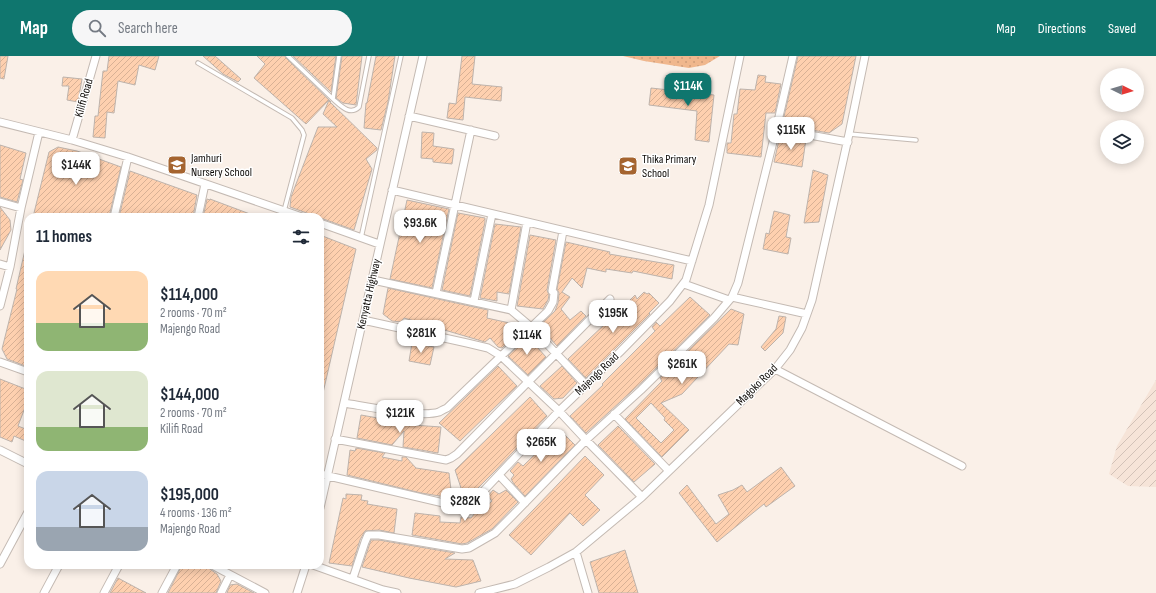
<!DOCTYPE html>
<meta charset="utf-8">
<style>
:root{--surface:#fff;--page:#f6f6f7;--text:#1f2937;--muted:#747a83;--accent:#0f766e}
body{margin:0;font-family:"Sofia Sans Condensed",sans-serif;background:var(--page);color:var(--text);height:100vh;display:flex;flex-direction:column;font-size:15px;white-space:nowrap}
*{box-sizing:border-box;margin:0}
p{font-size:13px;color:var(--muted)}
.icon{flex:none;width:22px;height:22px;fill:none;stroke:currentColor;stroke-width:2;stroke-linecap:round;stroke-linejoin:round}
.map{position:relative;flex:1;overflow:hidden}
.drawer{position:absolute;left:24px;top:157px;width:300px;height:356px;display:flex;flex-direction:column;background:var(--surface);border-radius:12px;box-shadow:0 2px 10px #0003}
.drawer>*{flex:none}
.needle{width:26px;rotate:95deg}
.buttons{position:absolute;left:1100px;top:12px;display:grid;gap:8px}
.buttons a{display:grid;place-items:center;width:44px;height:44px;border-radius:50%;background:var(--surface);box-shadow:0 2px 10px #0003;font-size:20px}
.price{position:absolute;translate:-50% -34px;padding:0 9px;border-radius:8px;background:#fff;color:#222;font-size:13px;line-height:26px;filter:drop-shadow(0 1px 2px #0008)}
.price::after{content:'';position:absolute;left:50%;top:24px;width:12px;height:9px;margin-left:-6px;background:inherit;clip-path:polygon(0 0,100% 0,50% 100%)}
.price.current{background:var(--accent);color:#fff}
ul{padding:0;list-style:none}
li{display:flex;align-items:center;gap:12px;height:100px;padding:0 12px}
li span{display:grid;place-items:center;flex:none;width:112px;height:80px;border-radius:12px;color:#555}
li>.icon{margin-inline-start:auto}
span .icon{width:48px;height:48px;fill:#fffc;stroke-width:1}
li b{font-size:17px}
h2{display:flex;justify-content:space-between;align-items:center;height:48px;padding:0 12px;font-size:17px}
header{display:flex;align-items:center;gap:24px;box-sizing:border-box;height:56px;padding:0 20px;background:var(--accent);color:#fff}
header strong{font-size:19px}
nav{display:flex;gap:22px;margin-inline-start:auto;font-size:14px}
.search{width:280px;height:36px;background:var(--page);display:flex;align-items:center;gap:10px;box-sizing:border-box;padding:0 14px;border-radius:22px;color:var(--muted);font-size:15px}
.map>svg:first-child{display:block}
.industrial{fill:url(#industrial-furrows)}
.grass{fill:url(#grass-dots)}
.building{fill:url(#building-hatch);stroke:#bdb3ac;fill-rule:evenodd}
.lines{fill:none;stroke-linecap:round;stroke-linejoin:round}
.service-casing{stroke:#c4bab3;stroke-width:5.5}
.minor-casing{stroke:#c4bab3;stroke-width:9}
.service{stroke:#fff;stroke-width:3.5}
.minor{stroke:#fff;stroke-width:7}
.labels{text-anchor:middle;dominant-baseline:central;stroke-width:3;stroke-linejoin:round;paint-order:stroke}
.street-label{font-size:12px;fill:#0e0b08;stroke:#fff}
.poi-label{font-size:12px;fill:#0e0b08;stroke:#fff;text-anchor:start}
</style>
<header>
<strong>Map</strong>
<div class="search"><svg class="icon" aria-label="search" viewBox="0 0 24 24"><circle cx="10" cy="10" r="6"/><path d="M15 15l6 6"/></svg>Search here</div>
<nav><a>Map</a><a>Directions</a><a>Saved</a></nav>
</header>
<div class="map">
<svg width="1156" height="537" viewBox="0 0 1156 537">
<defs>
<pattern id="industrial-furrows" width="10" height="10" patternUnits="userSpaceOnUse"><rect width="10" height="10" fill="#f6e4d8"/><path d="M-1 1l2-2M0 10L10 0M9 11l2-2" fill="none" stroke="#d2c2b8"/></pattern>
<pattern id="grass-dots" width="8" height="8" patternUnits="userSpaceOnUse"><rect width="8" height="8" fill="#f0b78d"/><path d="M2 2h.1M6 6h.1" fill="none" stroke="#cd9c78" stroke-width="1.8" stroke-linecap="round"/></pattern>
<pattern id="building-hatch" width="6" height="6" patternUnits="userSpaceOnUse"><rect width="6" height="6" fill="#fed0af"/><path d="M-1 1l2-2M0 6l6-6M5 7l2-2" fill="none" stroke="#d8b195"/></pattern>
</defs>
<rect width="100%" height="100%" fill="#faf0e8"/>
<path class="industrial" d="M1156,324V431L1128,430L1109,418L1117,390Z"/>
<path class="grass" d="M623,0H720L705,9L689,12L644,5Z"/>
<path class="building" d="M0,0H8L4,23L0,22Z
M109,0H159L155,14L139,9L135,29L118,25L114,57L107,56L105,82L93,81L95,60H98L103,15H107Z
M203,0H215L241,23L238,26L223,18Z
M257,0H285L286,2L331,46L329,45L377,92V94L366,103L372,113L354,174L290,151L291,141L318,71H337L323,58L329,44L306,68L254,22L265,8Z
M293,0H336L331,36Z
M342,0H362L356,49L343,47L336,42Z
M376,0H395L388,46L381,74L364,72L366,47H367Z
M462,0H475L472,28L502,31L501,45L465,41L463,64L447,62L449,47L456,48Z
M798,0H856L842,68L829,77L782,69Z
M758,19L766,20L765,26L781,28L775,57H766L761,101L727,97V87H731L734,58H737L740,33L755,34Z
M63,21L82,23L78,46L67,44L69,30H62Z
M651,32L714,39L709,86L695,84L697,55L649,49Z
M422,76L434,77L433,90L454,93L452,108L433,106V103L421,102Z
M784,79L806,83L802,111L774,106L779,84Z
M0,89L26,97L20,123L23,124L17,146L0,141Z
M58,91L77,95L121,111L109,161H33L49,96Z
M813,114L828,119L819,166L804,167Z
M130,115L197,139L193,161H119Z
M207,143L210,144V143L258,161H203Z
M407,144L449,153L432,232L390,223Z
M0,151L10,164L11,174L0,194Z
M774,155L790,159L786,181L791,182L788,198L763,193L766,177L769,178Z
M458,157L485,162V166L470,240L442,234Z
M495,168L521,171L509,238L497,236V245L480,242Z
M320,179L356,193L323,337H320Z
M530,179L556,184L547,234L549,239L548,244L543,253L517,250Z
M566,186L610,196L609,198L674,209L672,223L633,215L632,217L606,213V216L587,212L582,232L572,222L562,236L570,241L561,253L570,264L581,255L586,260L557,290L539,270L555,255L558,247L559,237L557,233Z
M25,194H28V311L7,303L2,293L17,233H16Z
M388,232L488,254L487,262L514,268L522,273L502,292L498,291L490,282L485,286L404,262L401,266L392,265L383,258Z
M644,236L647,238L649,237L659,247L649,257L650,258L586,322L568,303L607,266L612,269L614,266L611,263L635,239L637,243Z
M690,241L710,259L643,325L586,377L570,360L603,329L602,328L655,275L652,271L656,266L660,270Z
M731,253L744,258L738,289L729,288L682,338L661,347L689,374L662,401L625,363L662,325L660,322ZM651,347L665,362L664,364L674,374L661,387L636,362Z
M779,260L786,261L783,277L765,295L761,291L776,273Z
M528,281L546,301L528,319L508,300Z
M412,287L434,291L430,309L409,305Z
M498,310L517,330L460,385L439,367Z
M562,310L577,327L563,342L554,343L540,330Z
M0,323L28,334V350L26,349L18,370L28,374V386L14,380L12,386L0,381Z
M530,341L547,360L496,414L468,442L465,444L455,414Z
M361,359L400,366L399,368L441,371L438,397L403,391L404,375L392,389L357,382Z
M618,370L655,408L634,426L598,389Z
M560,374L575,389L525,440L514,428L511,423L514,419L510,415L518,406L523,410Z
M356,392L385,397L382,401L402,405V401H406L416,412L449,417L452,442L421,437L347,419L350,394L355,395Z
M585,400L604,419L585,439L600,454L583,470L570,457L531,499L509,479Z
M781,411L795,430L766,451L764,448L717,486L679,437L687,429L716,468L729,458L718,439L733,434L742,429L747,436Z
M493,434L499,438L506,434L518,446L492,473L467,487L462,488L412,479L415,457L440,460V466L460,467L461,461L471,462L478,453L484,452L492,445L488,440Z
M346,438L362,439L361,444L368,445L367,448L397,453L394,477L379,474L365,475L360,484L352,510L329,507L343,442L346,443Z
M371,484H379L455,497L445,503L473,504L481,525L456,531L409,522L362,511Z
M625,494L638,537H599L590,506Z
M182,509H204L217,518L221,525L216,537H168Z
M118,522L146,537H110Z
M237,528L252,536L254,537H227L230,529Z"/>
<g class="lines">
<defs>
<path id="service" d="M288,0L333,43L339,0
M198,7L292,62L302,74L304,79L284,155
M333,43C341,50 350,60 359,51L369,0
M849,78L916,84
M361,182L401,0"/>
<path id="minor" d="M409,60L495,80
M0,66L72,84L128,101L302,161
M777,73L848,86
M72,84L96,0
M392,134L692,205
M0,146L21,152
M114,161L128,101
M198,161L205,128
M320,167L379,188
M0,208L10,211
M373,224L511,254L531,271L585,328
M684,228L729,244
M436,237L471,74
M732,241L807,258
M474,245L492,158
M0,250L10,211L21,152L39,76
M511,254L527,166
M363,264L467,287L488,292L501,300L559,355L586,384L642,441
M0,306L28,316
M775,313L962,410
M344,347C364,350 421,362 439,356C441,355 444,353 447,352L548,255L553,246L554,237L552,235L563,175
M614,358L669,415
M335,383L446,404L451,402L457,398L610,243
M0,394L28,408
M320,418L452,449C462,450 467,450 475,444L559,355L620,296L670,245L686,224L709,149L740,0
M499,419L525,447
M320,452L423,0
M576,496L588,537
M0,508L28,456
M212,509L265,537
M313,509L383,534L397,537
M353,522L365,486L368,479H379L462,493L469,492L495,477L513,459L586,384L641,334L714,262L732,241L738,227L775,78L793,0
M44,537L59,509
M104,537L119,509
M162,537L177,509
M221,537L230,519
M297,537L306,509
M479,537L515,528L549,511L576,496L642,441L775,313L790,294L802,272L812,244L849,78L865,0"/>
</defs>
<use href="#service" class="service-casing"/>
<use href="#minor" class="minor-casing"/>
<use href="#service" class="service"/>
<use href="#minor" class="minor"/>
</g>
<defs>
<symbol id="school-square" viewBox="-11 -11 22 22"><rect x="-9" y="-9" width="18" height="18" rx="4" fill="#a5642f" stroke="#fff"/><path d="M0-5L7-2L0 1L-7-2ZM-4 1L0 2.5L4 1V4Q0 6-4 4Z" fill="#fff"/></symbol>
</defs>
<g fill-rule="evenodd">
<use href="#school-square" x="166" y="98" width="22" height="22"/>
<use href="#school-square" x="617" y="99" width="22" height="22"/>
</g>
<g class="labels">
<g class="street-label">
<text transform="translate(84 42) rotate(-74)">Kilifi Road</text>
<text transform="translate(369 238) rotate(-77)">Kenyatta Highway</text>
<text transform="translate(597 318) rotate(-44)">Majengo Road</text>
<text transform="translate(757 329) rotate(-45)">Magoko Road</text>
</g>
<g class="poi-label">
<text x="191" y="102">Jamhuri<tspan x="191" dy="14">Nursery School</tspan></text>
<text x="642" y="103">Thika Primary<tspan x="642" dy="14">School</tspan></text>
</g>
</g>
</svg>
<div class="buttons">
<a><svg class="needle" viewBox="-14 -14 28 28"><path d="M0-13l5 13h-10z" fill="#e53935"/><path d="M0 13l5-13h-10z" fill="#747a83"/></svg></a>
<a><svg class="icon" aria-label="layers" viewBox="0 0 24 24"><path d="M12 4l9 5-9 5-9-5zM3 14l9 5 9-5"/></svg></a>
</div>
<b class="price current" style="left:688px;top:51px">$114K</b>
<b class="price" style="left:791px;top:95px">$115K</b>
<b class="price" style="left:76px;top:130px">$144K</b>
<b class="price" style="left:420px;top:188px">$93.6K</b>
<b class="price" style="left:613px;top:278px">$195K</b>
<b class="price" style="left:421px;top:298px">$281K</b>
<b class="price" style="left:527px;top:300px">$114K</b>
<b class="price" style="left:682px;top:329px">$261K</b>
<b class="price" style="left:400px;top:378px">$121K</b>
<b class="price" style="left:541px;top:407px">$265K</b>
<b class="price" style="left:465px;top:466px">$282K</b>
<section class="drawer">
<h2>11 homes<svg class="icon" aria-label="filters" viewBox="0 0 24 24"><path d="M4 7h16M4 17h16"/><circle cx="9" cy="7" r="2"/><circle cx="15" cy="17" r="2"/></svg></h2>
<ul>
<li><span style="background:linear-gradient(#ffd9b3 65%,#8fb573 0)"><svg class="icon" aria-label="home" viewBox="0 0 24 24"><path d="M3 11l9-7 9 7M6 9v11h12V9"/></svg></span><div><b>$114,000</b><p>2 rooms · 70 m²</p><p>Majengo Road</p></div></li>
<li><span style="background:linear-gradient(#dfe7d0 70%,#8fb573 0)"><svg class="icon" aria-label="home" viewBox="0 0 24 24"><path d="M3 11l9-7 9 7M6 9v11h12V9"/></svg></span><div><b>$144,000</b><p>2 rooms · 70 m²</p><p>Kilifi Road</p></div></li>
<li><span style="background:linear-gradient(#c9d6e8 70%,#9aa5b1 0)"><svg class="icon" aria-label="home" viewBox="0 0 24 24"><path d="M3 11l9-7 9 7M6 9v11h12V9"/></svg></span><div><b>$195,000</b><p>4 rooms · 136 m²</p><p>Majengo Road</p></div></li>
</ul>
</section>
</div>
